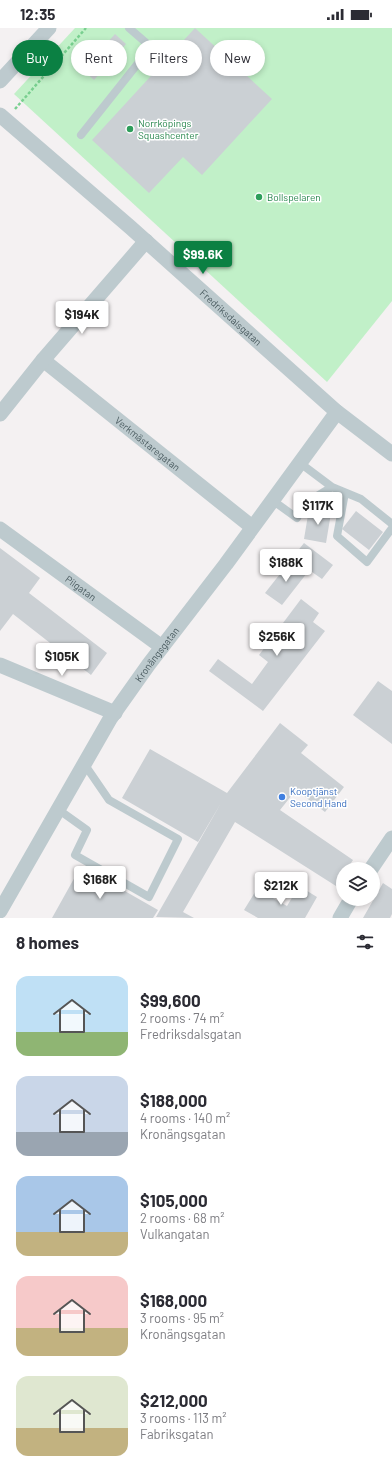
<!DOCTYPE html>
<meta charset="utf-8">
<style>
:root{--surface:#fff;--page:#f7f7f7;--text:#2b2b33;--muted:#7c7c81;--accent:#0b8043}
body{margin:0;font-family:Barlow,sans-serif;background:var(--page);color:var(--text);height:100vh;display:flex;flex-direction:column;font-size:15px;white-space:nowrap}
*{box-sizing:border-box;margin:0}
p{font-size:13px;color:var(--muted)}
.icon{flex:none;width:22px;height:22px;fill:none;stroke:currentColor;stroke-width:2;stroke-linecap:round;stroke-linejoin:round}
.map{position:relative;height:890px;overflow:hidden}
.side{display:flex;flex-direction:column;background:var(--surface);flex:1}
.side>*{flex:none}
.guide{position:absolute;left:12px;top:12px;width:368px;height:36px;display:flex;gap:8px}
.controls{position:absolute;left:336px;top:834px;display:grid;gap:8px}
.controls a{display:grid;place-items:center;width:44px;height:44px;border-radius:50%;background:var(--surface);box-shadow:0 2px 6px #0003;font-size:20px}
.price{position:absolute;translate:-50% -34px;padding:0 9px;border-radius:4px;background:#fff;color:#222;font-size:13px;line-height:26px;filter:drop-shadow(0 1px 2px #0008)}
.price::after{content:'';position:absolute;left:50%;top:24px;width:12px;height:9px;margin-left:-6px;background:inherit;clip-path:polygon(0 0,100% 0,50% 100%)}
.price.selected{background:var(--accent);color:#fff}
ul{padding:0;list-style:none}
li{display:flex;align-items:center;gap:12px;height:100px;padding:0 16px}
li span{display:grid;place-items:center;flex:none;width:112px;height:80px;border-radius:12px;color:#555}
li>.icon{margin-inline-start:auto}
span .icon{width:48px;height:48px;fill:#fffc;stroke-width:1}
li b{font-size:17px}
h2{display:flex;justify-content:space-between;align-items:center;height:48px;padding:0 16px;font-size:17px}
.tag{padding:0 14px;border-radius:18px;background:var(--surface);box-shadow:0 2px 6px #0003;font-size:14px;line-height:36px}
.tag.selected{background:var(--accent);color:#fff}
.status{display:flex;justify-content:space-between;align-items:center;height:28px;padding:0 20px;background:var(--surface);direction:ltr}
.status svg{height:11px;fill:currentColor}
.map>svg:first-child{display:block}
.green{fill:#c1f0c8}
.building{fill:#cbd0d4}
.lines{fill:none;stroke-linecap:round;stroke-linejoin:round}
.path{stroke:#78cf8f;stroke-width:2.5;stroke-dasharray:3 2;stroke-linecap:butt}
.service{stroke:#bdcace;stroke-width:8}
.minor{stroke:#bdcace;stroke-width:15}
.leisure-dot{fill:#2e9e5b;stroke:#fff;stroke-width:1.5}
.shop-dot{fill:#3f7fe0;stroke:#fff;stroke-width:1.5}
.labels{text-anchor:middle;dominant-baseline:central;stroke-width:3;stroke-linejoin:round;paint-order:stroke}
.leisure-label{font-size:10px;fill:#27864d;stroke:#fff;text-anchor:start}
.street-label{font-size:10px;fill:#495a5f;stroke:#fff}
.shop-label{font-size:10px;fill:#366cbe;stroke:#fff;text-anchor:start}
</style>
<div class="status"><b>12:35</b><svg viewBox="0 0 49 12"><path d="M0 12V9h3v3zM5 12V6h3v6zM10 12V3h3v9zM15 12V0h3v12zM26 1h20v11H26zM47 4h2v5h-2z"/></svg></div>
<div class="map">
<svg width="392" height="890" viewBox="0 0 392 890">
<rect width="100%" height="100%" fill="#f4f1f2"/>
<path class="green" d="M75,0H392V273L327,354L14,66Z"/>
<path class="building" d="M195,0L272,71L202,147L183,129L149,165L92,112Z
M115,6L126,16L94,52L83,42Z
M309,481L331,485L326,515L304,511Z
M356,483L383,504L369,522L342,501Z
M304,515L333,537L322,551L292,530Z
M0,520L40,550L29,565L107,625L91,647L13,586L0,603Z
M291,532L307,545L282,577L265,565Z
M301,571L319,585L313,594L325,603L263,683L209,643L218,631L252,656L268,634L259,627Z
M378,653L392,663V716L353,687Z
M280,695L308,717L301,725L344,759L325,784L296,762L280,782L353,832L347,841H343V848L336,858L235,794L183,884L194,890L156,889L221,775L198,814L122,770L150,721L227,765Z
M81,838L158,882L153,890H52Z
M383,855L392,861V886L390,890H363Z
M299,858L317,869L305,890H258L244,882L257,861L287,878Z"/>
<g class="lines">
<path class="path" d="M15,81L86,0"/>
<path class="service" d="M81,107L151,19L129,0
M332,459L361,471L392,496
M345,465L337,508L367,534L392,500
M272,472L297,490L304,476L332,459L300,435
M59,782L87,802L75,827L149,869L178,811L109,772L85,737"/>
<g class="minor">
<path d="M0,53L49,0"/>
<path id="s1" d="M0,87L130,199L337,384L392,426"/>
<path id="s2" d="M43,332L252,499"/>
<path d="M0,386L43,332L146,213"/>
<path id="s3" d="M0,501L162,619"/>
<path d="M0,637L115,685"/>
<path d="M371,841L392,810"/>
<path id="s4" d="M0,883L110,691L149,636L226,536L337,384"/>
<path d="M340,890L351,871"/>
</g>
</g>
<g class="leisure-dot">
<circle cx="130" cy="101" r="4"/>
<circle cx="259" cy="169" r="4"/>
</g>
<circle class="shop-dot" cx="282" cy="769" r="4"/>
<g class="labels">
<g class="leisure-label">
<text x="138" y="95">Norrköpings<tspan x="138" dy="12">Squashcenter</tspan></text>
<text x="267" y="169">Bollspelaren</text>
</g>
<g class="street-label">
<text stroke="none"><textPath href="#s1" startOffset="307">Fredriksdalsgatan</textPath></text>
<text stroke="none"><textPath href="#s2" startOffset="134">Verkmästaregatan</textPath></text>
<text stroke="none"><textPath href="#s3" startOffset="100">Pilgatan</textPath></text>
<text stroke="none"><textPath href="#s4" startOffset="301">Kronängsgatan</textPath></text>
</g>
<g class="shop-label">
<text x="290" y="763">Kooptjänst<tspan x="290" dy="12">Second Hand</tspan></text>
</g>
</g>
</svg>
<div class="controls">
<a><svg class="icon" aria-label="layers" viewBox="0 0 24 24"><path d="M12 4l9 5-9 5-9-5zM3 14l9 5 9-5"/></svg></a>
</div>
<b class="price selected" style="left:203px;top:247px">$99.6K</b>
<b class="price" style="left:82px;top:307px">$194K</b>
<b class="price" style="left:318px;top:498px">$117K</b>
<b class="price" style="left:286px;top:555px">$188K</b>
<b class="price" style="left:277px;top:629px">$256K</b>
<b class="price" style="left:62px;top:649px">$105K</b>
<b class="price" style="left:100px;top:872px">$168K</b>
<b class="price" style="left:281px;top:878px">$212K</b>
<div class="guide">
<a class="tag selected">Buy</a>
<a class="tag">Rent</a>
<a class="tag">Filters</a>
<a class="tag">New</a>
</div>
</div>
<section class="side">
<h2>8 homes<svg class="icon" aria-label="filters" viewBox="0 0 24 24"><path d="M4 7h16M4 17h16"/><circle cx="9" cy="7" r="2"/><circle cx="15" cy="17" r="2"/></svg></h2>
<ul>
<li><span style="background:linear-gradient(#bfe0f5 70%,#8fb573 0)"><svg class="icon" aria-label="home" viewBox="0 0 24 24"><path d="M3 11l9-7 9 7M6 9v11h12V9"/></svg></span><div><b>$99,600</b><p>2 rooms · 74 m²</p><p>Fredriksdalsgatan</p></div></li>
<li><span style="background:linear-gradient(#c9d6e8 70%,#9aa5b1 0)"><svg class="icon" aria-label="home" viewBox="0 0 24 24"><path d="M3 11l9-7 9 7M6 9v11h12V9"/></svg></span><div><b>$188,000</b><p>4 rooms · 140 m²</p><p>Kronängsgatan</p></div></li>
<li><span style="background:linear-gradient(#a9c7e8 70%,#c2b280 0)"><svg class="icon" aria-label="home" viewBox="0 0 24 24"><path d="M3 11l9-7 9 7M6 9v11h12V9"/></svg></span><div><b>$105,000</b><p>2 rooms · 68 m²</p><p>Vulkangatan</p></div></li>
<li><span style="background:linear-gradient(#f6c9c9 65%,#c2b280 0)"><svg class="icon" aria-label="home" viewBox="0 0 24 24"><path d="M3 11l9-7 9 7M6 9v11h12V9"/></svg></span><div><b>$168,000</b><p>3 rooms · 95 m²</p><p>Kronängsgatan</p></div></li>
<li><span style="background:linear-gradient(#dfe7d0 65%,#c2b280 0)"><svg class="icon" aria-label="home" viewBox="0 0 24 24"><path d="M3 11l9-7 9 7M6 9v11h12V9"/></svg></span><div><b>$212,000</b><p>3 rooms · 113 m²</p><p>Fabriksgatan</p></div></li>
</ul>
</section>
